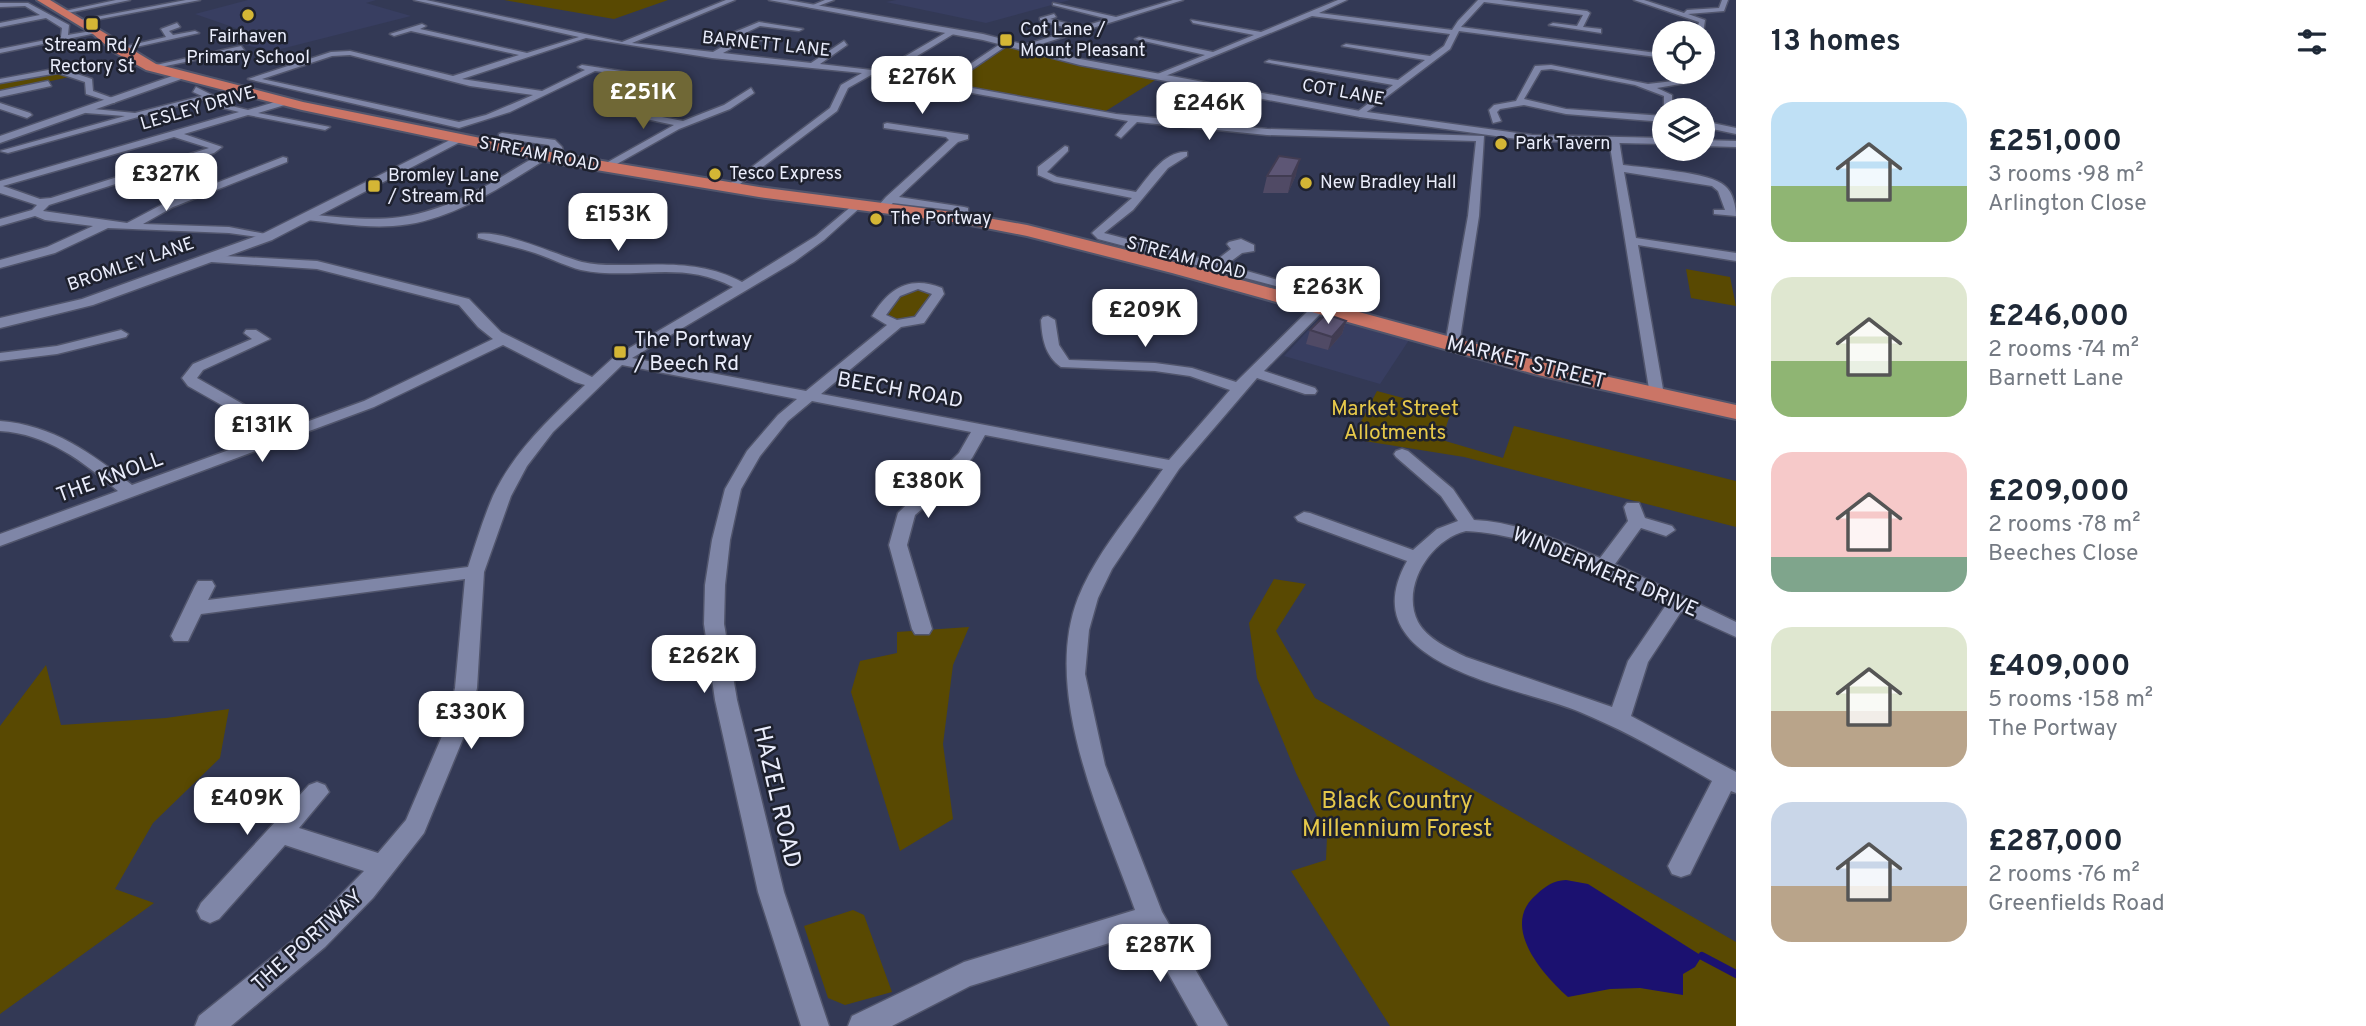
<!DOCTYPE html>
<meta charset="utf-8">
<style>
:root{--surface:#fff;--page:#f6f6f7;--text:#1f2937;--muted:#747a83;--accent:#706836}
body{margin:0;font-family:Overpass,sans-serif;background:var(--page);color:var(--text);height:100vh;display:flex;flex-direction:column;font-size:26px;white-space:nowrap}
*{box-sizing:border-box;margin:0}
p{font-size:23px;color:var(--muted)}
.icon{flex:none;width:38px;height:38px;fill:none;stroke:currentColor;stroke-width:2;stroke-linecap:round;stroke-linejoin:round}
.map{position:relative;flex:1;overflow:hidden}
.sheet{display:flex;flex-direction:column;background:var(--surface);width:630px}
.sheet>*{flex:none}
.controls{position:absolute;left:1652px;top:21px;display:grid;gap:14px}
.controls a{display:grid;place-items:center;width:63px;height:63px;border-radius:50%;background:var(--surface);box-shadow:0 4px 18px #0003;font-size:35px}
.price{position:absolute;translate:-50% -60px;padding:0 16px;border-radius:14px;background:#fff;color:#222;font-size:23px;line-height:46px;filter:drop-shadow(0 2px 4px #0008)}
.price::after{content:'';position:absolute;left:50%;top:42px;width:21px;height:16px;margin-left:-10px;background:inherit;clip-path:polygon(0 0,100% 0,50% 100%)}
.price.current{background:var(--accent);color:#fff}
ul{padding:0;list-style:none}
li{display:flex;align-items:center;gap:21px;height:175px;padding:0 35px}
li span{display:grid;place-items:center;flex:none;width:196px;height:140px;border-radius:21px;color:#555}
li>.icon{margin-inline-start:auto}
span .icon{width:84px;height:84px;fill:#fffc;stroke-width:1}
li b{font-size:30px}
h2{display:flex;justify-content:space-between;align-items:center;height:84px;padding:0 35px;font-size:30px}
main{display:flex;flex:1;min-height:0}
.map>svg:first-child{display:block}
.built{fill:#383e61}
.green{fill:#594902}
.water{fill:#1b1170}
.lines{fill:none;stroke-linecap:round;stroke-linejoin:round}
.stream{stroke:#1b1170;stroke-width:8}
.minor-casing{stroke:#51556c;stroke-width:3}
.tertiary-casing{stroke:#51556c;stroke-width:3}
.trunk-casing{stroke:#51556c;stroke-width:4}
.minor{fill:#7f86a7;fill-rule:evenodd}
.tertiary{fill:#7f86a7;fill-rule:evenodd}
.trunk{fill:#cb7566;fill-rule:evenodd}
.wall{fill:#504a65}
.shaded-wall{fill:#413c52}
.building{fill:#5d5675;stroke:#413c52;stroke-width:2}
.poi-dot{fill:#d4b635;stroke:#1e212e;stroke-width:2.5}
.labels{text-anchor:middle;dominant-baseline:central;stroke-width:5;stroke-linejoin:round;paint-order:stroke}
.far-poi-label{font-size:18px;fill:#eaedfc;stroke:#1e212e;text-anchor:start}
.far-street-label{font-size:18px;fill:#eaedfc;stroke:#1e212e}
.poi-label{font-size:21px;fill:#eaedfc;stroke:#1e212e;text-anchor:start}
.street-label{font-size:21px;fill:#eaedfc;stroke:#1e212e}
.park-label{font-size:21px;fill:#e6c84a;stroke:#1e212e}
.near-street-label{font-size:24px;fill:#eaedfc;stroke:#1e212e}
.near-park-label{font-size:24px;fill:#e6c84a;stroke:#1e212e}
</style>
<main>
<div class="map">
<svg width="1736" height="1026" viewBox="0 0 1736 1026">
<rect width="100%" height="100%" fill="#333955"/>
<path class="built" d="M248,0H376L366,3L411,16L273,51L212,38L244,31L195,14Z
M896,0H1070L986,23L886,2Z
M1331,320L1409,340L1380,384L1284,356L1315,323Z"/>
<path class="green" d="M504,0H668L614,19Z
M1008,45L1035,54L1157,79L1101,114L952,83Z
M60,71L74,76L0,92V84L4,82Z
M1686,269L1730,277L1736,306L1691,298Z
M906,288L930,291L933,293L915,319L901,320L887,316Z
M1377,391L1451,411L1442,440L1503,458L1514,426L1736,481V527L1464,457L1352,439Z
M1274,579L1306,584L1276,631L1315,698L1736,942V1026H1390L1291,871L1326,860L1327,837L1296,773L1257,678L1249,623Z
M969,627L953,665L943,744L953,819L900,851L851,692L860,661L897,653V632Z
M46,665L61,725L166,718L229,709L220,758L153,823L115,889L154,903L0,1014V726Z
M853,910L864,915L892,992L845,1005L828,998L804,926Z"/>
<path class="water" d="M1566,880L1588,884L1702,956L1695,967L1683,974V995L1640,988L1610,989L1568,997C1542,974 1499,925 1537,894C1547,885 1553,881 1566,880Z"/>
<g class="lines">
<path class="stream" d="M1702,956L1736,974"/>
<defs>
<path id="minor" d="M116,0H130L63,14L60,12Z
M186,0H200L79,23L75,21Z
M414,0H426L622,42L726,0H735L632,43L713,52L727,44L730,34L759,22L803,29L799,31L760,26L739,36L782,39L778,41L736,40L734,47L723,53L811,63L844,41L847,45L820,64L880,71L952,29L955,33L889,73L942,83L1006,40L1009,44L950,84L1116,114L1267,129L1484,136L1479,216L1459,345L1452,349L1445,345L1468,216L1476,141L1267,135L1137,122L1121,138L1116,135L1128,121L871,75L848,88L837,111L732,190L727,187L728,185L830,108L841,85L862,73L712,58L586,38L462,79L542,91L585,70L578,67L582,65L666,78L662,80L595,71L510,112L459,128L248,79L331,52L350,51L453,76L519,55L411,31L394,36L390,34L422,24L426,26L420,29L527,53L579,37ZM350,55L470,86L533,95L486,115L459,122L262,79L332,56Z
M825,0H834L813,8L808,7Z
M1173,0H1183L1025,49L1018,47L1073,30L1040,20V18L1054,14L1056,17L1050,19L1081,27L1108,19L1053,5V3L1116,17Z
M1338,0H1347L1319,13L1452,30L1458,21L1478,0H1501L1587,11L1590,13L1583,27L1601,29V33L1549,25L1553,23L1577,26L1583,15L1484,2L1461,27L1664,54V58L1459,31L1450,49L1360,117L1355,114L1357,112L1393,85L1265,62L1269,60L1398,80L1425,60L1342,46L1346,44L1430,56L1444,46L1450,34L1312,16L1158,79L1155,75L1205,55L1135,39L1139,37L1213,52L1254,35L1193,23L1191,20L1261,32Z
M1634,0H1644L1684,13L1687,10L1719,8L1722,0H1728L1724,11L1688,14L1705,20L1703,34L1696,33L1699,22Z
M0,3H28L69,25L68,35L97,30L101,32L0,53V49L61,37L62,28L46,18L0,27V23L40,15L25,6L0,7Z
M177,23L180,27L169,31L173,35L195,31L199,33L118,51L114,49L166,37L161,29Z
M241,46L244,50L151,69L147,67Z
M1551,65L1648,84L1682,80L1686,83L1657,88L1672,95V110L1664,111V96L1635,85L1551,69L1541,70L1524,99L1566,109L1664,116V122L1566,114L1524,105L1500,109L1497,112L1501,121L1493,123L1489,110L1494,105L1516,101L1535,66Z
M59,68L92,79L93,91L118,100L114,103L86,94L85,82L58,73L0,83V79Z
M48,81L51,86L0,97V91Z
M196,87L214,96L8,153L0,151L125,116L86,113L82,110L83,108L135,113L202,96L193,92Z
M751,88L754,93L730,109L679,129L608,169L599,167L674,125L604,110V106L683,121L724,105Z
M285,99L288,100V104L258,113L330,127L325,130L248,115L184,134L222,147L214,153L49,205L43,211L127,223L165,203L283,157L287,158V162L173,207L143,224L229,227L271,235V239L229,233L108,228L55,253L0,268V260L47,247L93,226L45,220L35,216L0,226V219L32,210L37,205L0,193V181L239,112L223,108V104L248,110ZM174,137L209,148L51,198L40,199L3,186Z
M0,103L30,113L32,115L27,118L0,109Z
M1703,121L1736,128V134L1703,127Z
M887,123L968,135V139L958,142L899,197L964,207L968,208V212L893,203L887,208H879L878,206L886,197L949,140L946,137L884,128V124Z
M502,133L555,140L562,147L565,159L556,161L549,145L499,138V134Z
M1614,137L1619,140L1623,165C1645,168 1711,172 1725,186C1733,192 1736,207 1736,216L1714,214V210H1725L1718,191L1712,186L1624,172L1636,238L1736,253V261L1638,245L1664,395L1657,399L1650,395L1609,140Z
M1065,146L1068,147V151L1047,172L1057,177L1136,192C1148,177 1165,150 1187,152V156L1168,168L1133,210L1104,233L1214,262L1231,249L1227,244L1229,242L1241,239L1254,245V251L1242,253L1226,265L1316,291L1310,295L1098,239L1092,233L1094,231L1132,198L1054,182L1038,175V167Z
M545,153L550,156L548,158C501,187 449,223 393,226C364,228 335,223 307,220L301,217L307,214C383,222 414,224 484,187C504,177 524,161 545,153Z
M859,200L864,203L863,205L824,240L794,262L632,358L806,391L887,325L872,316C889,288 910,275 942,288L944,294L924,323L901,327L821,394L1169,460L1230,390L1190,376L1155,371L1061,367C1045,356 1042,338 1041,320L1043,317L1048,316L1055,320L1059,345L1069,360L1155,363L1192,368L1236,382L1313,306H1323L1325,309L1264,371L1315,388L1317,391L1315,394H1305L1257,378L1179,469L1112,569L1098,598L1089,630L1085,674L1105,765L1162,912L1228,1026H1198L1145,932L970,986L892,1026H848L852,1016L964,962L1135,910C1103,820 1041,693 1078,598C1097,551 1134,510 1163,469L985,435L972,458L945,489L915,515L907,545L932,629L929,634H915L912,629L889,545L898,513L959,453L971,432L812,401L788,421L760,456L741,489L730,540L725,585L724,624L737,700L784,892L829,1026H801L758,892L715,700L704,624L705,585L712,540L725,489L747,451L778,415L797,399L622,365L553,432L527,466L511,496L484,572L477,688L467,729L424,833L373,898L325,947L231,1026H195L199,1016L307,929L364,871L285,845L219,919L210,923L201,919L197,911L201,903L309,785L317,782L325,785L329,792L299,828L378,853L406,820L445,729L455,688L465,579L201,614L188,641H174L171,636L195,586L198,581H212L215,586L208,600L468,567C476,543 483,519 493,496C514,451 550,418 585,385L575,382L503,345L374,407L0,546V534L118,491C82,461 48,434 0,431V421C53,425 91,453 132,485L273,434L188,386L182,378L193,364L252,339L244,333L246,330H256L270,339L203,370L197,378L287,429L364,401L493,339L478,327L459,305L317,269L211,262L207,261V255L317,261L469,299L501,332L592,377L614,357L733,287C679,259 636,281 581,270C565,266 550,258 535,253C517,247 497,243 478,238V234C503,230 556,255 582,262C598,266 615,265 631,265C671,264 706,263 742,282L816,236ZM918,289L932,294L915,317L897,320L886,315L900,296Z
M121,330L128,334L126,337L57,354L0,361V353L57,346Z
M1402,449L1408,451L1453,489L1474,520C1518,522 1560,541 1600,558L1628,521L1624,507L1627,503H1639L1645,518L1672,526L1675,530L1666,536L1641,528L1615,564L1736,622V637L1681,612L1648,662L1631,716L1736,772V793L1731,791L1690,874L1681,877L1672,874L1668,866L1712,781C1669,756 1626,731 1580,712C1518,686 1348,666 1407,561L1298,521L1295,517L1304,512L1310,513L1413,550L1437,529L1458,521L1441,496L1396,457L1394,454L1396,451ZM1466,531C1537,534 1604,574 1666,605L1628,661L1612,707L1466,657C1450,649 1427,639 1418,622C1400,587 1431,539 1466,531Z"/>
<path id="tertiary" d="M769,0H787L983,34L1080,59L1360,111L1532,135L1664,138V144L1532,141L1360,117L1080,65L983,40Z
M181,73L186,76L184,78L0,143V136Z
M454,138L464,140L272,240L93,305L0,328V318L82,299L262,234Z
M1703,140L1736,141V147L1703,146Z"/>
<path id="trunk" d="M37,0H50L156,64L303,102L560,154L759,187L960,213L1027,225L1186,265L1550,364L1736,405V419L1538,375L1172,273L1027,236L960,223L759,197L560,164L302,110L146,70L114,52L93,34Z"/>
</defs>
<use href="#minor" class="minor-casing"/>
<use href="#tertiary" class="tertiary-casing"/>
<use href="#trunk" class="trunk-casing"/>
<use href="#minor" class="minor"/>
<use href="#tertiary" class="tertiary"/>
<use href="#trunk" class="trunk"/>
</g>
<path class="wall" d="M1296,175L1288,193H1263L1267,176Z
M1346,321L1342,334L1328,350L1306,344L1310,330Z"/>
<path class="shaded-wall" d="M1300,159L1296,175L1288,193L1292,176Z
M1346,321L1342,334L1328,350L1332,337Z"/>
<path class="building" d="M1279,156L1300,159L1292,176H1267Z
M1326,314L1346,321L1332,337L1310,330Z"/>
<g class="poi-dot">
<circle cx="248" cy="15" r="7"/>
<rect x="85" y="17" width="14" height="14" rx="3.5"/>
<rect x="999" y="33" width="14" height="14" rx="3.5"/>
<circle cx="1501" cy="144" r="7"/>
<circle cx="715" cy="174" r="7"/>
<circle cx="1306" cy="183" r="7"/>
<rect x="367" y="179" width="14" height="14" rx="3.5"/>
<circle cx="876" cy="219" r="7"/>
<rect x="613" y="345" width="14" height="14" rx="3.5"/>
</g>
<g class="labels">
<g class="far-poi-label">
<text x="1020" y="30">Cot Lane /<tspan x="1020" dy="21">Mount Pleasant</tspan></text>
<text x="248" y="37" text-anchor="middle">Fairhaven<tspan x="248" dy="21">Primary School</tspan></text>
<text x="92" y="46" text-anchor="middle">Stream Rd /<tspan x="92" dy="21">Rectory St</tspan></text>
<text x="1515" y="144">Park Tavern</text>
<text x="729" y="174">Tesco Express</text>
<text x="388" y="176">Bromley Lane<tspan x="388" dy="21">/ Stream Rd</tspan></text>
<text x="1320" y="183">New Bradley Hall</text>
<text x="890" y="219">The Portway</text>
</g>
<g class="far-street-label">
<text transform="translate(766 45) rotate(6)">BARNETT LANE</text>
<text transform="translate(1343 93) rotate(10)">COT LANE</text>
<text transform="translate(198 109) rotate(-16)">LESLEY DRIVE</text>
<text transform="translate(539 155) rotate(11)">STREAM ROAD</text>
<text transform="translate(1186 259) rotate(15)">STREAM ROAD</text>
<text transform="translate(131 265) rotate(-19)">BROMLEY LANE</text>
</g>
<g class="poi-label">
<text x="634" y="340">The Portway<tspan x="634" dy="24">/ Beech Rd</tspan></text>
</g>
<g class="street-label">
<text transform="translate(1526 363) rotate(14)">MARKET STREET</text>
<text transform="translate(900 391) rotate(10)">BEECH ROAD</text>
<text transform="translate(110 478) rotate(-20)">THE KNOLL</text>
<text transform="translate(1605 573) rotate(23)">WINDERMERE DRIVE</text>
<text transform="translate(308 941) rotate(-42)">THE PORTWAY</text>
</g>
<g class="park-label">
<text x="1395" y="409">Market Street<tspan x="1395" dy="24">Allotments</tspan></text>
</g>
<g class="near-street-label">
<text transform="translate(776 797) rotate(77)">HAZEL ROAD</text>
</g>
<g class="near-park-label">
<text x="1397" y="802">Black Country<tspan x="1397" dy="28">Millennium Forest</tspan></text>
</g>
</g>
</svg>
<div class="controls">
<a><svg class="icon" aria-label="locate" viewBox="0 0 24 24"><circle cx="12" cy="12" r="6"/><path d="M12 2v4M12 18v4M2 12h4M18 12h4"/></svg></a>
<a><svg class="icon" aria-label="layers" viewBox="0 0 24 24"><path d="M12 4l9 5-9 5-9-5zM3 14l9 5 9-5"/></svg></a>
</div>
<b class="price" style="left:922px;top:116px">£276K</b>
<b class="price current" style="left:643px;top:131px">£251K</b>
<b class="price" style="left:1209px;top:142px">£246K</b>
<b class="price" style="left:166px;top:213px">£327K</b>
<b class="price" style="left:618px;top:253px">£153K</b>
<b class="price" style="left:1328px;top:326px">£263K</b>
<b class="price" style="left:1145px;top:349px">£209K</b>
<b class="price" style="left:262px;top:464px">£131K</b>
<b class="price" style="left:928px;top:520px">£380K</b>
<b class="price" style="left:704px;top:695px">£262K</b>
<b class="price" style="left:471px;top:751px">£330K</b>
<b class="price" style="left:247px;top:837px">£409K</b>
<b class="price" style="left:1160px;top:984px">£287K</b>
</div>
<section class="sheet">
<h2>13 homes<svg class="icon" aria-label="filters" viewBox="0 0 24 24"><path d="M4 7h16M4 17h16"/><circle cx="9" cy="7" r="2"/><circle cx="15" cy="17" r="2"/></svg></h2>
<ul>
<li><span style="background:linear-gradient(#bfe0f5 60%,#8fb573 0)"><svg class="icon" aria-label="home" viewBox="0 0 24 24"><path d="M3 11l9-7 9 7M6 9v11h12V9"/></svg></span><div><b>£251,000</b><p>3 rooms · 98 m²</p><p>Arlington Close</p></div></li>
<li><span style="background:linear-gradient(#dfe7d0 60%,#8fb573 0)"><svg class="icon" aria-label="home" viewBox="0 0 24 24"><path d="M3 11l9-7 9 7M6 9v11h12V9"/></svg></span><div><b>£246,000</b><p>2 rooms · 74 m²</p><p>Barnett Lane</p></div></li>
<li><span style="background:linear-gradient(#f6c9c9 75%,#7fa58c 0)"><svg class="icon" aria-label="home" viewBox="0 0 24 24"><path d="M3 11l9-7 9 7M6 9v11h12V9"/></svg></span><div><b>£209,000</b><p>2 rooms · 78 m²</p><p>Beeches Close</p></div></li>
<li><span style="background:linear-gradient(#dfe7d0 60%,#b9a48a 0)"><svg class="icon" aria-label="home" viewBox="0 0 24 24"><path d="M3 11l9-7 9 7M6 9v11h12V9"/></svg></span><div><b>£409,000</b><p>5 rooms · 158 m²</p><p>The Portway</p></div></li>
<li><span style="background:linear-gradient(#c9d6e8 60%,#b9a48a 0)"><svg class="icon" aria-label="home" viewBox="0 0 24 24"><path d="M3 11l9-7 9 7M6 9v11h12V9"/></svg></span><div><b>£287,000</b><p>2 rooms · 76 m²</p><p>Greenfields Road</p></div></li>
</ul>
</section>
</main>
